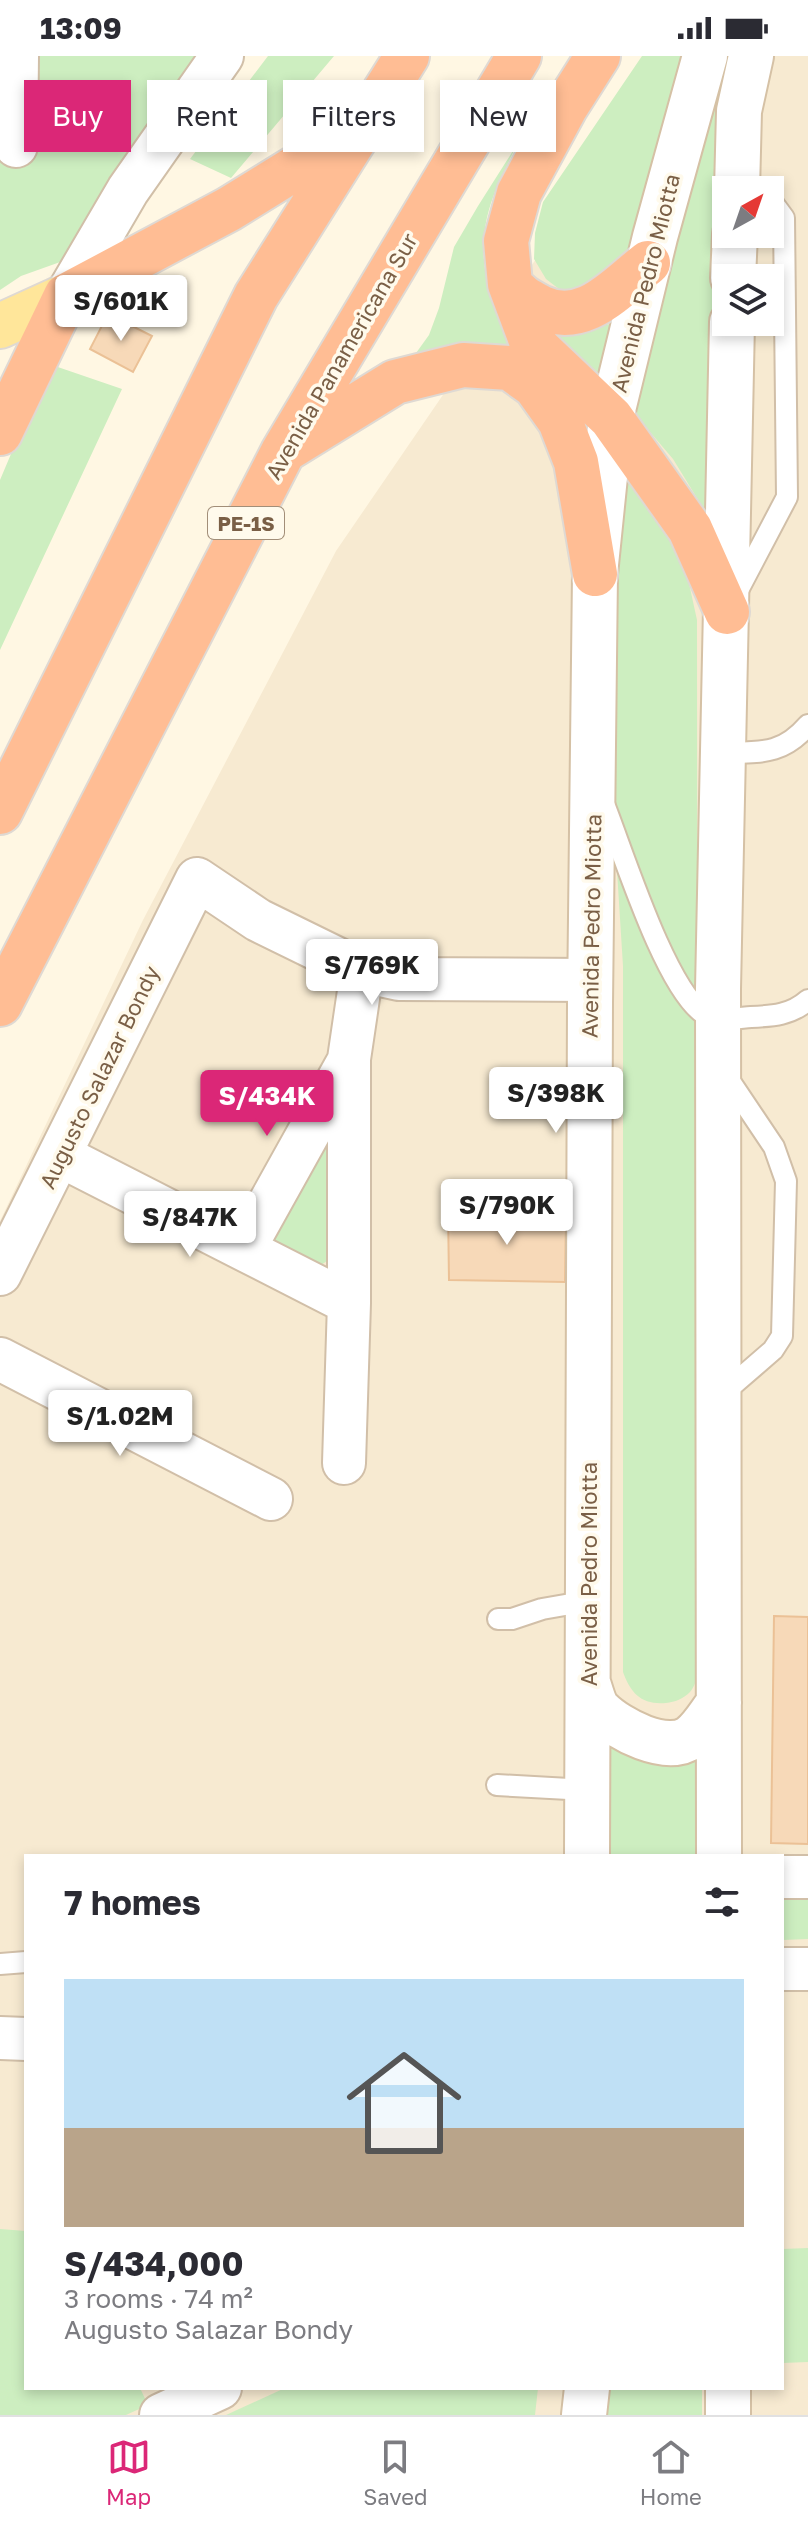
<!DOCTYPE html>
<meta charset="utf-8">
<style>
:root{--surface:#fff;--page:#f7f7f7;--text:#2b2b33;--muted:#7c7c81;--line:#e1e1e2;--accent:#db2777}
body{margin:0;font-family:"Golos Text",sans-serif;background:var(--page);color:var(--text);height:100vh;display:flex;flex-direction:column;font-size:30px;white-space:nowrap}
*{box-sizing:border-box;margin:0}
p{font-size:26px;color:var(--muted)}
.icon{flex:none;width:44px;height:44px;fill:none;stroke:currentColor;stroke-width:2;stroke-linecap:round;stroke-linejoin:round}
.map{position:relative;flex:1;overflow:hidden}
.details{position:absolute;left:24px;top:1798px;width:760px;height:536px;display:flex;flex-direction:column;background:var(--surface);border-radius:0px;box-shadow:0 4px 12px #0003}
.details>*{flex:none}
.hud{position:absolute;left:24px;top:24px;width:760px;height:72px;display:flex;gap:16px}
.needle{width:52px;rotate:40deg}
.tools{position:absolute;left:712px;top:120px;display:grid;gap:16px}
.tools a{display:grid;place-items:center;width:72px;height:72px;border-radius:0px;background:var(--surface);box-shadow:0 4px 12px #0003;font-size:40px}
.price{position:absolute;translate:-50% -68px;padding:0 18px;border-radius:8px;background:#fff;color:#222;font-size:26px;line-height:52px;filter:drop-shadow(0 2px 4px #0008)}
.price::after{content:'';position:absolute;left:50%;top:48px;width:24px;height:18px;margin-left:-12px;background:inherit;clip-path:polygon(0 0,100% 0,50% 100%)}
.price.current{background:var(--accent);color:#fff}
ul{padding:0;list-style:none}
li{display:grid;align-content:center;gap:16px;height:424px;padding:0 40px}
li span{display:grid;place-items:center;height:248px;border-radius:0px;color:#555}
li>.icon{margin-inline-start:auto}
span .icon{width:144px;height:144px;fill:#fffc;stroke-width:1}
li b{font-size:34px}
h2{display:flex;justify-content:space-between;align-items:center;height:96px;padding:0 40px;font-size:34px}
.chip{padding:0 28px;border-radius:0px;background:var(--surface);box-shadow:0 4px 12px #0003;font-size:28px;line-height:72px}
.chip.current{background:var(--accent);color:#fff}
.status{display:flex;justify-content:space-between;align-items:center;height:56px;padding:0 40px;background:var(--surface);direction:ltr}
.status svg{height:22px;fill:currentColor}
.tabs{display:flex;justify-content:space-around;align-items:center;height:112px;border-top:2px solid var(--line);background:var(--surface);font-size:22px;color:var(--muted)}
.tabs a{display:grid;justify-items:center;gap:4px}
.tabs .current{color:var(--accent)}
.map>svg:first-child{display:block}
.residential{fill:#f7ead1;fill-rule:evenodd}
.green{fill:#cdeec0}
.building{fill:#f7d9b8;stroke:#ebc196;stroke-width:2}
.lines{fill:none;stroke-linecap:round;stroke-linejoin:round}
.lane-casing{stroke:#d1bfa8;stroke-width:24}
.street-casing{stroke:#d1bfa8;stroke-width:46}
.secondary-casing{stroke:#d5c1a5;stroke-width:48}
.primary-casing{stroke:#dfd9d3;stroke-width:48}
.highway-casing{stroke:#dfd9d3;stroke-width:48}
.lane{stroke:#fff;stroke-width:20}
.street{stroke:#fff;stroke-width:42}
.secondary{stroke:#fff;stroke-width:44}
.primary{stroke:#ffe69a;stroke-width:44}
.highway{stroke:#ffbd94;stroke-width:44}
.tree{fill:#99b286}
.labels{text-anchor:middle;dominant-baseline:central;stroke-width:7;stroke-linejoin:round;paint-order:stroke}
.shield{fill:#fffaec;stroke:#a28e78;stroke-width:2}
.shield-label{font-size:20px;font-weight:bold;fill:#7a5f46}
.street-label{font-size:22px;fill:#7a5f46;stroke:#fffaec}
</style>
<div class="status"><b>13:09</b><svg viewBox="0 0 49 12"><path d="M0 12V9h3v3zM5 12V6h3v6zM10 12V3h3v9zM15 12V0h3v12zM26 1h20v11H26zM47 4h2v5h-2z"/></svg></div>
<div class="map">
<svg width="808" height="2359" viewBox="0 0 808 2359">
<rect width="100%" height="100%" fill="#fff7e3"/>
<path class="residential" d="M661,0H808V2359H0V1165L143,864L336,495L599,111ZM726,134H770V178H726ZM726,222H770V266H726ZM26,1800H782V2332H26Z"/>
<path class="green" d="M0,0H206L63,205L21,220L0,234Z
M268,0H334L231,122L190,103Z
M642,0H686L623,212L576,236L559,233L546,223L534,203L535,177L543,146Z
M726,10L719,88L720,275L713,468L673,403L633,356L662,215Z
M516,90C508,109 497,128 491,147C473,203 489,251 521,298L406,311L429,279L439,252L454,191L478,150Z
M610,268L600,314L597,316L566,288L554,273L580,274Z
M49,308L122,333L0,594V424Z
M628,420L683,500L697,564L698,1619C696,1624 694,1632 690,1636C683,1643 675,1646 666,1647C642,1649 631,1638 623,1616V910L607,656L615,436Z
M332,1061L336,1199L321,1209L266,1188Z
M607,1674L697,1686L700,1800H606Z
M782,1844H808V1883L782,1884Z
M0,2173L26,2175V2332H140L148,2349L126,2359H0Z
M808,2192V2306L782,2307V2193Z
M285,2332H538L535,2359H226Z
M599,2332H702V2359H599Z"/>
<path class="building" d="M108,258L152,280L133,316L90,293Z
M448,1154L566,1159L565,1226L449,1224Z
M774,1560L808,1561V1788L771,1787Z"/>
<g class="lines">
<defs>
<path id="lane" d="M736,538L787,441L784,162L770,143
M724,697C761,696 782,699 808,669
M604,748C623,796 665,931 703,957C717,966 736,962 751,961C773,960 791,959 808,944
M721,1339L773,1294L782,1280L786,1125L774,1091L725,1018
M498,1563H512L542,1553L588,1545
M497,1729L587,1734
M0,1908L26,1906"/>
<path id="street" d="M16,90L17,0
M66,240L128,134L222,0
M61,1100L349,1247
M244,1193L347,1008
M0,1218L197,823L258,864L362,915L399,923L591,924
M0,1303L271,1443
M344,1407L349,1247V1003L362,915
M782,1821H808
M782,1913H808
M0,1982L26,1983
M161,2359L220,2332"/>
<path id="secondary" d="M737,134L739,55L751,0
M733,222L735,178
M588,1627C591,1636 594,1649 600,1655C618,1673 667,1699 691,1681C702,1673 710,1658 719,1647
M587,1800L590,947L595,518L611,362L655,181L705,0
M719,1800L718,933L732,266
M728,2332V2359
M584,2359L587,2332"/>
<path id="primary" d="M0,270L66,240"/>
<path id="highway" d="M598,0L565,52L519,137L506,185L510,228L532,287L611,362L690,473L727,556
M510,228C519,240 527,244 540,251C584,272 616,232 648,207
M0,377L66,240L229,153L297,111L350,67
M288,392L395,326L463,309L510,312L535,330L560,365L576,406L595,518
M0,756L256,240L407,0
M0,948L283,396L519,0"/>
</defs>
<use href="#lane" class="lane-casing"/>
<use href="#street" class="street-casing"/>
<use href="#secondary" class="secondary-casing"/>
<use href="#primary" class="primary-casing"/>
<use href="#highway" class="highway-casing"/>
<use href="#lane" class="lane"/>
<use href="#street" class="street"/>
<use href="#secondary" class="secondary"/>
<use href="#primary" class="primary"/>
<use href="#highway" class="highway"/>
</g>
<circle class="tree" cx="40" cy="47" r="12"/>
<g class="labels">
<rect class="shield" x="208" y="451" width="76" height="32" rx="6"/>
<g class="shield-label">
<text x="246" y="467">PE-1S</text>
</g>
<g class="street-label">
<text transform="translate(645 227) rotate(-76)">Avenida Pedro Miotta</text>
<text transform="translate(341 300) rotate(-60)">Avenida Panamericana Sur</text>
<text transform="translate(591 870) rotate(-89)">Avenida Pedro Miotta</text>
<text transform="translate(99 1021) rotate(-64)">Augusto Salazar Bondy</text>
<text transform="translate(588 1518) rotate(-90)">Avenida Pedro Miotta</text>
</g>
</g>
</svg>
<div class="tools">
<a><svg class="needle" viewBox="-14 -14 28 28"><path d="M0-13l5 13h-10z" fill="#e53935"/><path d="M0 13l5-13h-10z" fill="#7c7c81"/></svg></a>
<a><svg class="icon" aria-label="layers" viewBox="0 0 24 24"><path d="M12 4l9 5-9 5-9-5zM3 14l9 5 9-5"/></svg></a>
</div>
<b class="price" style="left:121px;top:287px">S/601K</b>
<b class="price" style="left:372px;top:951px">S/769K</b>
<b class="price" style="left:556px;top:1079px">S/398K</b>
<b class="price current" style="left:267px;top:1082px">S/434K</b>
<b class="price" style="left:507px;top:1191px">S/790K</b>
<b class="price" style="left:190px;top:1203px">S/847K</b>
<b class="price" style="left:120px;top:1402px">S/1.02M</b>
<div class="hud">
<a class="chip current">Buy</a>
<a class="chip">Rent</a>
<a class="chip">Filters</a>
<a class="chip">New</a>
</div>
<section class="details">
<h2>7 homes<svg class="icon" aria-label="filters" viewBox="0 0 24 24"><path d="M4 7h16M4 17h16"/><circle cx="9" cy="7" r="2"/><circle cx="15" cy="17" r="2"/></svg></h2>
<ul>
<li><span style="background:linear-gradient(#bfe0f5 60%,#b9a48a 0)"><svg class="icon" aria-label="home" viewBox="0 0 24 24"><path d="M3 11l9-7 9 7M6 9v11h12V9"/></svg></span><div><b>S/434,000</b><p>3 rooms · 74 m²</p><p>Augusto Salazar Bondy</p></div></li>
</ul>
</section>
</div>
<nav class="tabs">
<a class="current"><svg class="icon" aria-label="map" viewBox="0 0 24 24"><path d="M3 6l6-2 6 2 6-2v14l-6 2-6-2-6 2zM9 4v14M15 6v14"/></svg>Map</a>
<a><svg class="icon" aria-label="saved" viewBox="0 0 24 24"><path d="M7 4h10v16l-5-4-5 4z"/></svg>Saved</a>
<a><svg class="icon" aria-label="home" viewBox="0 0 24 24"><path d="M3 11l9-7 9 7M6 9v11h12V9"/></svg>Home</a>
</nav>
